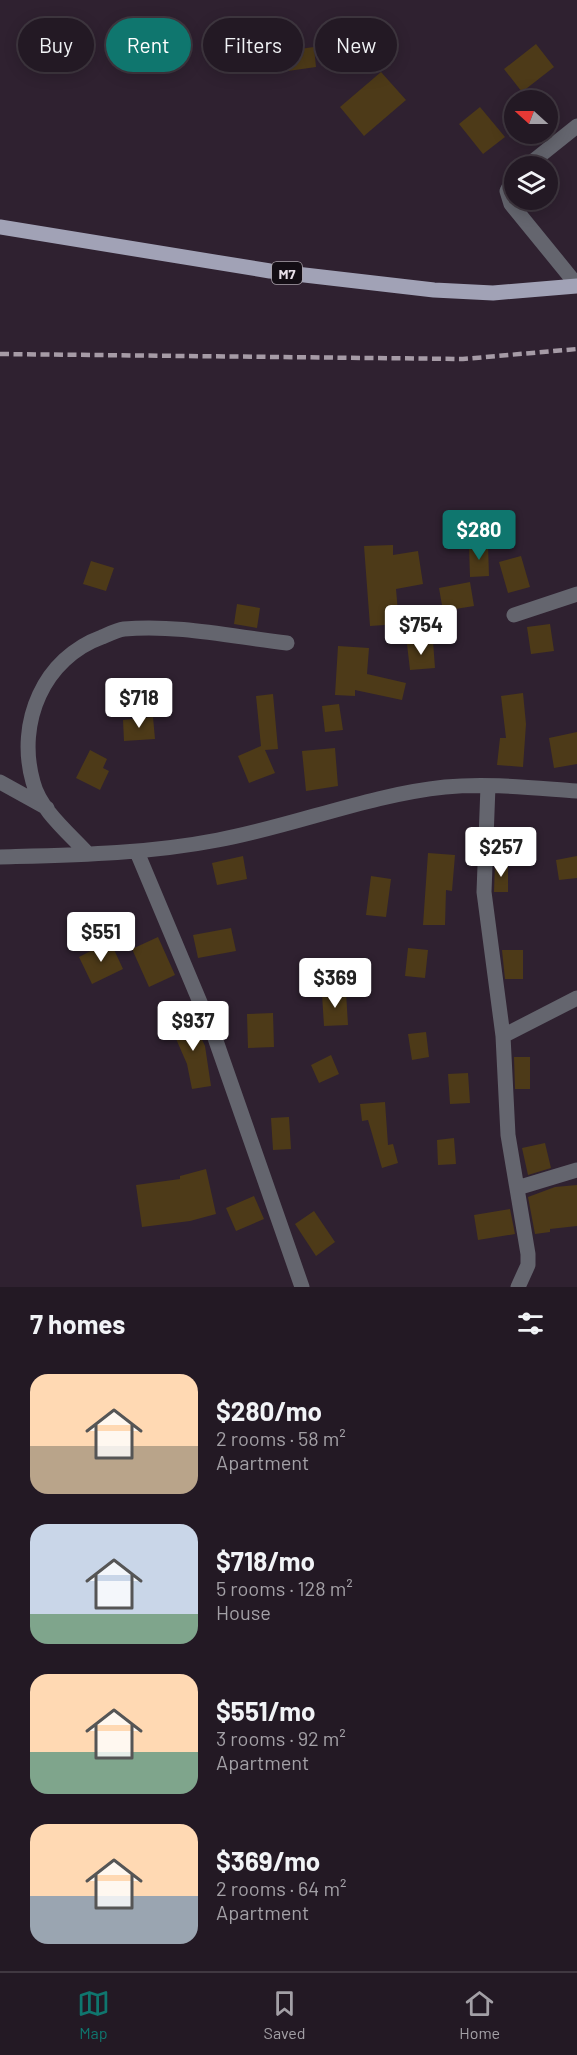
<!DOCTYPE html>
<meta charset="utf-8">
<style>
:root{--surface:#231924;--page:#2f2631;--text:#f1f3f6;--muted:#a3a0a6;--line:#403841;--accent:#0f766e}
body{margin:0;font-family:Barlow,sans-serif;background:var(--page);color:var(--text);height:100vh;display:flex;flex-direction:column;font-size:22px;white-space:nowrap}
*{box-sizing:border-box;margin:0}
p{font-size:20px;color:var(--muted)}
.icon{flex:none;width:33px;height:33px;fill:none;stroke:currentColor;stroke-width:2;stroke-linecap:round;stroke-linejoin:round}
.map{position:relative;height:1287px;overflow:hidden}
.side{display:flex;flex-direction:column;background:var(--surface);flex:1}
.side>*{flex:none}
.hud{position:absolute;left:18px;top:18px;width:542px;height:54px;display:flex;gap:12px}
.needle{width:39px;rotate:291deg}
.fabs{position:absolute;left:504px;top:90px;display:grid;gap:12px}
.fabs a{display:grid;place-items:center;width:54px;height:54px;border-radius:50%;background:var(--surface);box-shadow:0 3px 15px #0003,0 0 0 2px var(--line);font-size:30px}
.price{position:absolute;translate:-50% -51px;padding:0 14px;border-radius:6px;background:#fff;color:#222;font-size:20px;line-height:39px;filter:drop-shadow(0 2px 3px #0008)}
.price::after{content:'';position:absolute;left:50%;top:36px;width:18px;height:14px;margin-left:-9px;background:inherit;clip-path:polygon(0 0,100% 0,50% 100%)}
.price.on{background:var(--accent);color:#fff}
ul{padding:0;list-style:none}
li{display:flex;align-items:center;gap:18px;height:150px;padding:0 30px}
li span{display:grid;place-items:center;flex:none;width:168px;height:120px;border-radius:18px;color:#555}
li>.icon{margin-inline-start:auto}
span .icon{width:72px;height:72px;fill:#fffc;stroke-width:1}
li b{font-size:26px}
h2{display:flex;justify-content:space-between;align-items:center;height:72px;padding:0 30px;font-size:26px}
.tag{padding:0 21px;border-radius:27px;background:var(--surface);box-shadow:0 3px 15px #0003,0 0 0 2px var(--line);font-size:21px;line-height:54px}
.tag.on{background:var(--accent);color:#fff}
.tab-bar{display:flex;justify-content:space-around;align-items:center;height:84px;border-top:2px solid var(--line);background:var(--surface);font-size:16px;color:var(--muted)}
.tab-bar a{display:grid;justify-items:center;gap:3px}
.tab-bar .on{color:var(--accent)}
.map>svg:first-child{display:block}
.building{fill:#4d3a18}
.lines{fill:none;stroke-linecap:round;stroke-linejoin:round}
.minor{stroke:#64656e;stroke-width:15}
.primary{stroke:#a1a2b6;stroke-width:15}
.rail{stroke:#a69ba6;stroke-width:4.5;stroke-dasharray:9 4.5;stroke-linecap:butt}
.labels{text-anchor:middle;dominant-baseline:central;stroke-width:5;stroke-linejoin:round;paint-order:stroke}
.shield{fill:#130d14;stroke:#a9a1a9;stroke-width:1.5}
.shield-label{font-size:14px;font-weight:bold;fill:#e9e0e9}
</style>
<div class="map">
<svg width="577" height="1287" viewBox="0 0 577 1287">
<rect width="100%" height="100%" fill="#2f2130"/>
<path class="building" d="M536,44L554,67L522,92L504,69Z
M314,47L316,67L288,71L285,51Z
M381,72L406,100L364,136L340,107Z
M480,107L505,137L483,154L459,124Z
M393,545V555L418,551L423,584L396,589L399,624L370,626L364,546Z
M469,545H488L489,576L470,577Z
M521,556L530,587L508,593L499,562Z
M91,561L114,568L106,591L83,584Z
M470,582L474,606L443,611L439,588Z
M237,604L260,608L257,628L234,624Z
M550,624L554,651L531,654L527,627Z
M433,641L435,668L410,670L407,644Z
M338,646L369,648L367,674L406,683L402,700L355,690V696L335,695Z
M523,693L526,724L523,767L497,765L500,738H506L501,696Z
M273,694L278,749L265,750L275,773L249,783L238,756L261,746L256,696Z
M339,704L343,730L325,732L322,706Z
M153,717L155,739L124,741L123,720Z
M577,732V764L554,768L549,738Z
M335,748L338,786L306,791L302,751Z
M90,750L107,759L103,768L109,771L100,790L76,778Z
M428,853L455,855L452,891L446,890L445,925H423Z
M243,856L247,879L217,885L212,863Z
M577,856V878L559,880L556,860Z
M495,864H508V892H494Z
M371,876L391,879L386,917L366,915Z
M231,928L236,951L198,958L193,935Z
M158,937L175,975L149,987L132,949Z
M110,941L123,969L92,984L79,957Z
M408,948L428,950L425,978L405,976Z
M502,950H523V979H505Z
M346,992L348,1025L324,1026L322,994Z
M273,1013L274,1047L248,1048L247,1014Z
M191,1016L205,1046L211,1086L192,1089L187,1064L170,1025Z
M426,1032L429,1057L412,1060L408,1034Z
M331,1055L339,1074L319,1083L311,1065Z
M514,1057H530V1089H515Z
M468,1073L470,1103L450,1104L448,1074Z
M385,1102L388,1145L393,1144L398,1163L382,1168L368,1120L362,1121L360,1104Z
M289,1117L291,1149L273,1150L271,1118Z
M454,1138L456,1164L438,1165L437,1140Z
M545,1143L551,1168L528,1175L522,1148Z
M206,1169L216,1214L190,1221L142,1227L136,1185L180,1179V1176Z
M577,1185V1226L550,1229V1232L535,1234L528,1197L555,1187Z
M254,1196L264,1219L236,1231L226,1208Z
M510,1209L515,1234L478,1240L474,1215Z
M314,1211L335,1242L316,1256L295,1224Z"/>
<g class="lines">
<path class="minor" d="M527,166L577,126
M514,177L507,191L511,204L577,285
M514,615L577,594
M0,782L47,808
M488,786L484,892L503,1036L508,1135L528,1254V1265L518,1287
M137,852L215,1038L302,1287
M88,854C69,833 40,810 33,782C16,722 44,658 102,637C109,634 117,630 124,629C177,624 234,637 287,643
M0,857C73,855 146,854 218,840C294,826 368,795 445,787C489,783 533,788 577,791
M503,1036L577,998
M517,1188L577,1170"/>
<path class="primary" d="M0,227L270,271L434,290L493,293L577,286"/>
<path class="rail" d="M0,354L463,359L577,349"/>
</g>
<g class="labels">
<rect class="shield" x="272" y="262" width="30" height="22" rx="4.5"/>
<g class="shield-label">
<text x="287" y="273">M7</text>
</g>
</g>
</svg>
<div class="fabs">
<a><svg class="needle" viewBox="-14 -14 28 28"><path d="M0-13l5 13h-10z" fill="#e53935"/><path d="M0 13l5-13h-10z" fill="#a3a0a6"/></svg></a>
<a><svg class="icon" aria-label="layers" viewBox="0 0 24 24"><path d="M12 4l9 5-9 5-9-5zM3 14l9 5 9-5"/></svg></a>
</div>
<b class="price on" style="left:479px;top:561px">$280</b>
<b class="price" style="left:421px;top:656px">$754</b>
<b class="price" style="left:139px;top:729px">$718</b>
<b class="price" style="left:501px;top:878px">$257</b>
<b class="price" style="left:101px;top:963px">$551</b>
<b class="price" style="left:335px;top:1009px">$369</b>
<b class="price" style="left:193px;top:1052px">$937</b>
<div class="hud">
<a class="tag">Buy</a>
<a class="tag on">Rent</a>
<a class="tag">Filters</a>
<a class="tag">New</a>
</div>
</div>
<section class="side">
<h2>7 homes<svg class="icon" aria-label="filters" viewBox="0 0 24 24"><path d="M4 7h16M4 17h16"/><circle cx="9" cy="7" r="2"/><circle cx="15" cy="17" r="2"/></svg></h2>
<ul>
<li><span style="background:linear-gradient(#ffd9b3 60%,#b9a48a 0)"><svg class="icon" aria-label="home" viewBox="0 0 24 24"><path d="M3 11l9-7 9 7M6 9v11h12V9"/></svg></span><div><b>$280/mo</b><p>2 rooms · 58 m²</p><p>Apartment</p></div></li>
<li><span style="background:linear-gradient(#c9d6e8 75%,#7fa58c 0)"><svg class="icon" aria-label="home" viewBox="0 0 24 24"><path d="M3 11l9-7 9 7M6 9v11h12V9"/></svg></span><div><b>$718/mo</b><p>5 rooms · 128 m²</p><p>House</p></div></li>
<li><span style="background:linear-gradient(#ffd9b3 65%,#7fa58c 0)"><svg class="icon" aria-label="home" viewBox="0 0 24 24"><path d="M3 11l9-7 9 7M6 9v11h12V9"/></svg></span><div><b>$551/mo</b><p>3 rooms · 92 m²</p><p>Apartment</p></div></li>
<li><span style="background:linear-gradient(#ffd9b3 60%,#9aa5b1 0)"><svg class="icon" aria-label="home" viewBox="0 0 24 24"><path d="M3 11l9-7 9 7M6 9v11h12V9"/></svg></span><div><b>$369/mo</b><p>2 rooms · 64 m²</p><p>Apartment</p></div></li>
</ul>
</section>
<nav class="tab-bar">
<a class="on"><svg class="icon" aria-label="map" viewBox="0 0 24 24"><path d="M3 6l6-2 6 2 6-2v14l-6 2-6-2-6 2zM9 4v14M15 6v14"/></svg>Map</a>
<a><svg class="icon" aria-label="saved" viewBox="0 0 24 24"><path d="M7 4h10v16l-5-4-5 4z"/></svg>Saved</a>
<a><svg class="icon" aria-label="home" viewBox="0 0 24 24"><path d="M3 11l9-7 9 7M6 9v11h12V9"/></svg>Home</a>
</nav>
